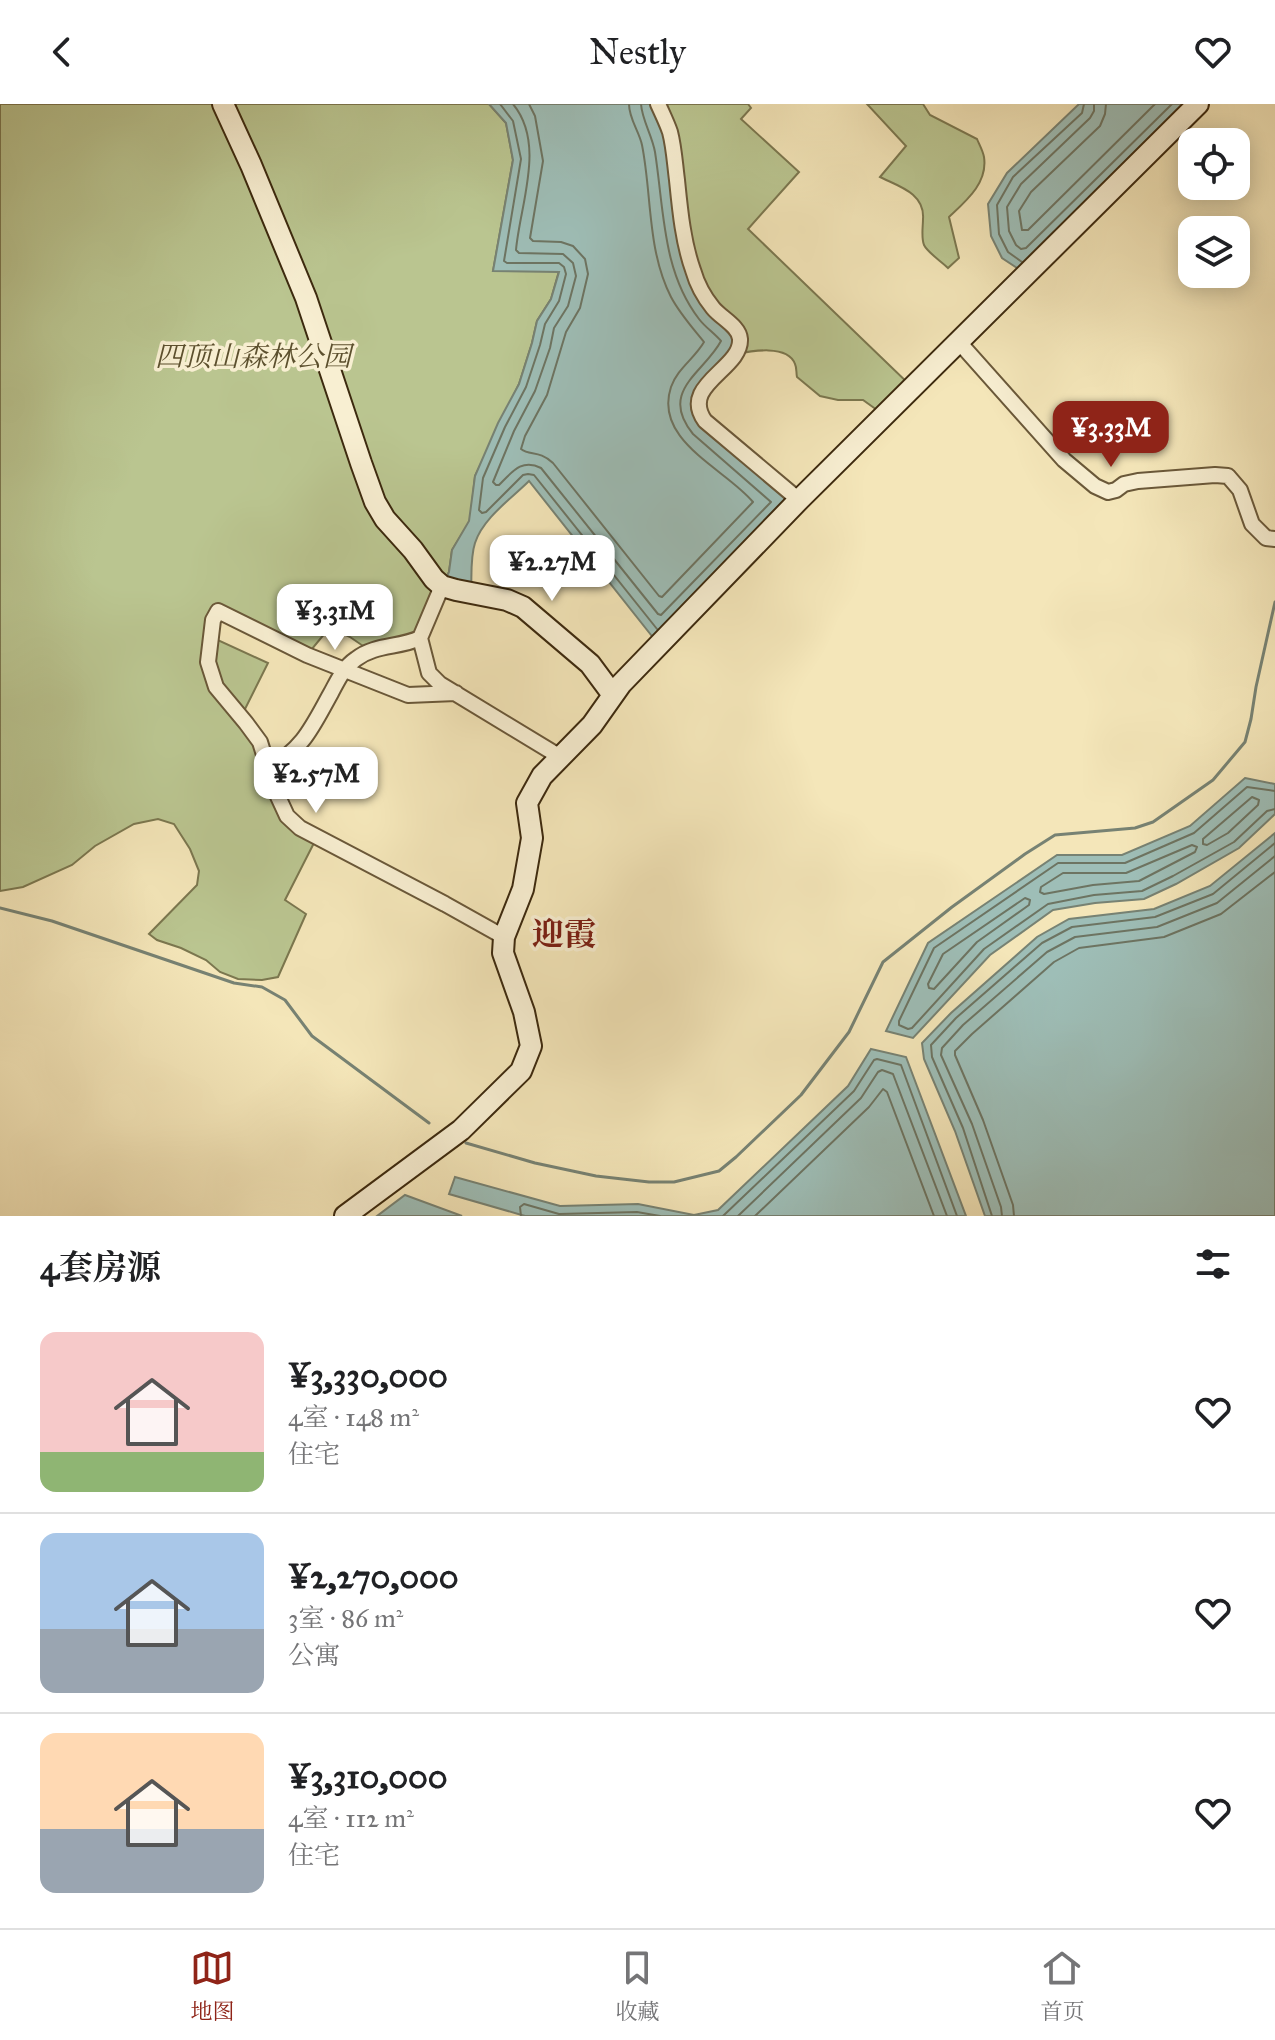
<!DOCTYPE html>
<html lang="zh">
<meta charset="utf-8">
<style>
:root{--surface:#fff;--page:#f2f2f2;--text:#202124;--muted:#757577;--line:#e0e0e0;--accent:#8f2418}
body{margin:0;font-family:"IM FELL Great Primer","Noto Serif SC",serif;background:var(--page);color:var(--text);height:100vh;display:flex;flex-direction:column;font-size:30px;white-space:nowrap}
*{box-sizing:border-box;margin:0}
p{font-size:26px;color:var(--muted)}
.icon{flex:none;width:44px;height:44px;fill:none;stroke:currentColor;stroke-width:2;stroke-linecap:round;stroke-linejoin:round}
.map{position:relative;height:1112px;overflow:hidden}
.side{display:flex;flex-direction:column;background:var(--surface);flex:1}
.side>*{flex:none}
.controls{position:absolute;left:1178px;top:24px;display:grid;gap:16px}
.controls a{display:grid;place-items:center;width:72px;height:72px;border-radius:16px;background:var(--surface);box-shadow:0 4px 20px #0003;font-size:40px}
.price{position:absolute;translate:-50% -68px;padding:0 18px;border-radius:16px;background:#fff;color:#222;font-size:26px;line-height:52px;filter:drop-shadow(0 2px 4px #0008)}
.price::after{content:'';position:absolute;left:50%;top:48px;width:24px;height:18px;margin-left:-12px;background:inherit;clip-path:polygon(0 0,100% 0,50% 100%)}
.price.on{background:var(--accent);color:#fff}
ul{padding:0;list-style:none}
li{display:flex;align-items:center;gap:24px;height:200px;padding:0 40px}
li+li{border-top:2px solid var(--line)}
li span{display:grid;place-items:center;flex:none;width:224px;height:160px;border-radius:16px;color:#555}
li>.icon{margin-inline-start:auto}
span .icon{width:96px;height:96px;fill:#fffc;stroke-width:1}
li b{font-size:34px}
h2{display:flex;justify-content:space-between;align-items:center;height:96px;padding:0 40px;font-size:34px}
header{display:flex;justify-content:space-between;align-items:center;height:104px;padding:0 40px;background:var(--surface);font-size:36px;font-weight:600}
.menu{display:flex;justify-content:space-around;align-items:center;height:112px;border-top:2px solid var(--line);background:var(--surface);font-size:22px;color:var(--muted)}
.menu a{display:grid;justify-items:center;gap:4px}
.menu .on{color:var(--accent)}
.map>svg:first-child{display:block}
.green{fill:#bac590;stroke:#7b774f;stroke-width:2}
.water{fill:#9ebeb7;stroke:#778273;stroke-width:2}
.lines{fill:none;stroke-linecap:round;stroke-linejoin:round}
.shore{stroke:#6d7462;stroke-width:2}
.stream{stroke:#778273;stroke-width:3}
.street-casing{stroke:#6a5839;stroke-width:18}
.secondary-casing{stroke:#3c290e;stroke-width:24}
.street{stroke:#f8efd2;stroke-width:14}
.secondary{stroke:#f8efd2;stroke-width:20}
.labels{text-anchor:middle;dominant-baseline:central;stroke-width:7;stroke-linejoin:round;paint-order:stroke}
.park-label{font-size:28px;font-style:italic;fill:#5c502e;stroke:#f8efd2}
.quarter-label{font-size:32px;font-weight:bold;fill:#7a1f14;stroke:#f8efd2}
</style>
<header><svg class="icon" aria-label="back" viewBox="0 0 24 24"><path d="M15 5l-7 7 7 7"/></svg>Nestly<svg class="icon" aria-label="heart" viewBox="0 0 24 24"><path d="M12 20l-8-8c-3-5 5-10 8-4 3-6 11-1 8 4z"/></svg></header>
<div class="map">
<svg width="1275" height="1112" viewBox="0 0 1275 1112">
<rect width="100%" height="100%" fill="#f4e6b9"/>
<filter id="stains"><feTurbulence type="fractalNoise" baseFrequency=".0025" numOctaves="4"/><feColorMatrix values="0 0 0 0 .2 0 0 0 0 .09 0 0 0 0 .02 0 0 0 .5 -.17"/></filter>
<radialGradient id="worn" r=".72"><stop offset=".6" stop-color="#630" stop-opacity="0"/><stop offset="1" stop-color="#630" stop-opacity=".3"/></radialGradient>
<path class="green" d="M0,0H489L506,19L513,56L493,167H559L551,195L537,217L532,239L519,280L475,372L470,417L452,446L449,468L420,534L369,546L350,533L330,523L307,551L218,507L211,533L268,559L241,613L287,712L317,733L285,796L306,810L278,873L262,876L238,875L220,868L206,856L181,844L157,836L149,830L197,781L199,767L190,745L174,720L158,715L134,720L95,742L72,761L23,783L0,787Z
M658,0H748L751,4L741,15L799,68L748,125L912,283L884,311L863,296H838L820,292L797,273C796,269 797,264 795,260C788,240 751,247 735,250L706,193Z
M867,0H923L930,11L977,35C979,40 983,47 984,53C988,79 966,97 949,113L959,154L948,164C941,157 928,149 924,141C921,133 923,123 923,115C925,89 898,82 880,73L906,42Z"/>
<path class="water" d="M489,0H658L693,167L739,229L699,304L799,396L659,541L529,377C511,395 483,414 475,439C470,454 472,473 471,489L442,482L449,468L452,446L469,417L475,372L498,319L519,280L532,239L537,217L551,195L559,168L493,167L513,56L506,19Z
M1079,0H1198L1026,170L1002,154L991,132L988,100L1007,69Z
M1245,674L1275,680V710L1239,744L1176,780L1144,795L1095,799L1053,806L990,851L913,934L886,927L928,839L1057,751H1122L1190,722Z
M1275,729V1112H985L955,1027L924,955L922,939L951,909L1037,833L1069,815L1154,805L1210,782Z
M871,945L906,953L966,1112H525L449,1090L455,1073L560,1102L638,1100L694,1111L718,1106L848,982Z
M405,1091L462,1112H377Z"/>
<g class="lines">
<path class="shore" d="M500,0L513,17L521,55L504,157L507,159H559L564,163L566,170L559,197L545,220L540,241L526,283L505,323L483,374L479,406L482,409L486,408L523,371L528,370L534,371L657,525
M513,0C546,40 520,100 516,146L519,149L563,150L573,159L576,172L568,202L554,224L550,244L535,287L514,327L493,378L496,381H499C512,368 522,354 541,364L658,510L661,511L771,398L693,330C658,287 704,269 721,237C714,229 705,223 699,215C662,167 664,105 655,48C652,31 642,16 641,0
M529,0L535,12L543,57L530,134L533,137L561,138L573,142L585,155L588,170L580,204L566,228L547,291L525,332L521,345C530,352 539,346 553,359L659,492L662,493L753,398C726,365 653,337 671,283C677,265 695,254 704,238C692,223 680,210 671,193C647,146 652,91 642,41C639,27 629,15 629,0
M1094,0V7L1090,14L1021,80L1007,103L1009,127L1016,141L1021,145L1026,144L1172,0
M1106,0L1105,10L1100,22L1031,88L1019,107L1022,126H1028L1155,0
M1022,158L1008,148L999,130L997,101L1013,73L1082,9L1084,0
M1275,687L1247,683L1194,729L1125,759H1058L934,844L899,917V921L908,925L912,924L984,845L1048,800L1094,791L1142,787L1173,772L1234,738L1267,707L1275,705
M1252,693L1259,696L1258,701L1228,729L1207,741L1203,740V735Z
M1192,741L1197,743L1195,748L1139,777L1093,781L1044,790L1040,788L1041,783L1063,769H1126Z
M1025,794L1030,796L1029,801L977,838L934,885L929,884L928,880L943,850Z
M521,1112L520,1103L524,1100L559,1110L637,1108L660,1112
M723,1112L854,987L874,956L877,955L901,961L957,1112
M738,1112L861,994L878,968L882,966L893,970L947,1112
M755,1112L869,1003L883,985L887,988L934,1112
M992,1112L963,1024L932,953L931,941L956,914L1042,839L1072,823L1155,813L1213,790L1275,739
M1002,1112L1001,1103L972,1020L941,951L942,944L963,921L1047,848L1075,833L1157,823L1217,799L1275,752
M1014,1112L1013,1101L983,1016L955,951V947L972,930L1054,858L1079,844L1164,833L1221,810L1275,768"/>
<path class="stream" d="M0,804L52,817L234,879L262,883L285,896L312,932L429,1019
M466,1039L535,1059L596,1072L649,1078H674L719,1067L736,1053L801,991L849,928L883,858L952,803L1025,750L1055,731L1135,724L1153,718L1213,676L1245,638L1251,615L1256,583L1275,498"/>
<defs>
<path id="street" d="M658,0C662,9 667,19 670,28C674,43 675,61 677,76C680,106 683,138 693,166C697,180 704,193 713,204C721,214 739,222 740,235C742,265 679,281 705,317L799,396
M958,237L1064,356L1095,382L1108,388L1116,386L1124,380L1138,377L1215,371L1228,372L1240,386L1252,420L1266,434L1275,435
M420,534L429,569L440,580L562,654
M456,589L408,591L307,551L218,507L213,516L208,558L216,583L246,619L260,638L275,686L287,712L300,724L445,800L504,833
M269,664C304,644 312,623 331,589C338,576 343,564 356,555C375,540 399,544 420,534L442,482"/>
<path id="secondary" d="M223,0L251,61L306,194L361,359L375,398L385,415L413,446L434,475L442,482L456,486L507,496L523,503L590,560L613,591
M345,1112L461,1026L521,967L531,942L524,908L503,849L504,833L523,785L532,734L527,699L542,672L592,621L621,580L799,396L1198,0"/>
</defs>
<use href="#street" class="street-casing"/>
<use href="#secondary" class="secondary-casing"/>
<use href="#street" class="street"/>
<use href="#secondary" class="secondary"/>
</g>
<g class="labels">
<g class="park-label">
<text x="253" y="252">四顶山森林公园</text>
</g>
<g class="quarter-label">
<text x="564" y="830">迎霞</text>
</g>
</g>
<rect width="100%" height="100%" filter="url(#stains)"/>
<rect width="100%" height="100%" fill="url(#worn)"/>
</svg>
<div class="controls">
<a><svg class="icon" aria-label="locate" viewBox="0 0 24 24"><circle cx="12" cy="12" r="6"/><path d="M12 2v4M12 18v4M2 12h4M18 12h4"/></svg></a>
<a><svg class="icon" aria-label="layers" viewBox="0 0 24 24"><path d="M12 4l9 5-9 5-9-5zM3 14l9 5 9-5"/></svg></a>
</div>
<b class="price on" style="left:1111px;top:365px">¥3.33M</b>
<b class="price" style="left:552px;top:499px">¥2.27M</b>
<b class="price" style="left:335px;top:548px">¥3.31M</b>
<b class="price" style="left:316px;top:711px">¥2.57M</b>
</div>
<section class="side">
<h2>4套房源<svg class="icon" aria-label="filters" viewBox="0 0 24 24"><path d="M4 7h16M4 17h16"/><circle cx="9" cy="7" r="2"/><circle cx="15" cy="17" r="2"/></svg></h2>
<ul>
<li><span style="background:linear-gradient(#f6c9c9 75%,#8fb573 0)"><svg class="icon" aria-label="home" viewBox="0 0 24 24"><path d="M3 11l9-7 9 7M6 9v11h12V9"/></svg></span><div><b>¥3,330,000</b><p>4室 · 148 m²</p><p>住宅</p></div><svg class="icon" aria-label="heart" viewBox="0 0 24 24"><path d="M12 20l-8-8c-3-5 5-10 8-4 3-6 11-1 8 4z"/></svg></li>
<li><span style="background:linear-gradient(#a9c7e8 60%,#9aa5b1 0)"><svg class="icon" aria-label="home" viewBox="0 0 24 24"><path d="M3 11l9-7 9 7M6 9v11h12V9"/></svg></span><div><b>¥2,270,000</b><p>3室 · 86 m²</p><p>公寓</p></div><svg class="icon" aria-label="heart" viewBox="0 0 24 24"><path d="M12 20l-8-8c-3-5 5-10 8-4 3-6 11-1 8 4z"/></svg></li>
<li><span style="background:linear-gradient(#ffd9b3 60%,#9aa5b1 0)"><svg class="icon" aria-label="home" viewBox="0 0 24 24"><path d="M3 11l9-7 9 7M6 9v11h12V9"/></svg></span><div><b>¥3,310,000</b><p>4室 · 112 m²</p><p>住宅</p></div><svg class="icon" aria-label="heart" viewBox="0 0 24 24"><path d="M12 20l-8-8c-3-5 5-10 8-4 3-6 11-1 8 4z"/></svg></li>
</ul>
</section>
<nav class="menu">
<a class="on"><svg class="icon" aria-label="map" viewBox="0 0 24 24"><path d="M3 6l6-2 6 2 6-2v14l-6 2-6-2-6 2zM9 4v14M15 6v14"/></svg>地图</a>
<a><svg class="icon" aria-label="saved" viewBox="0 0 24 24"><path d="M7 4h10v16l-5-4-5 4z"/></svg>收藏</a>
<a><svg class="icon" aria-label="home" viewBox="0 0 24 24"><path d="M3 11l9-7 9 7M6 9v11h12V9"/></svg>首页</a>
</nav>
